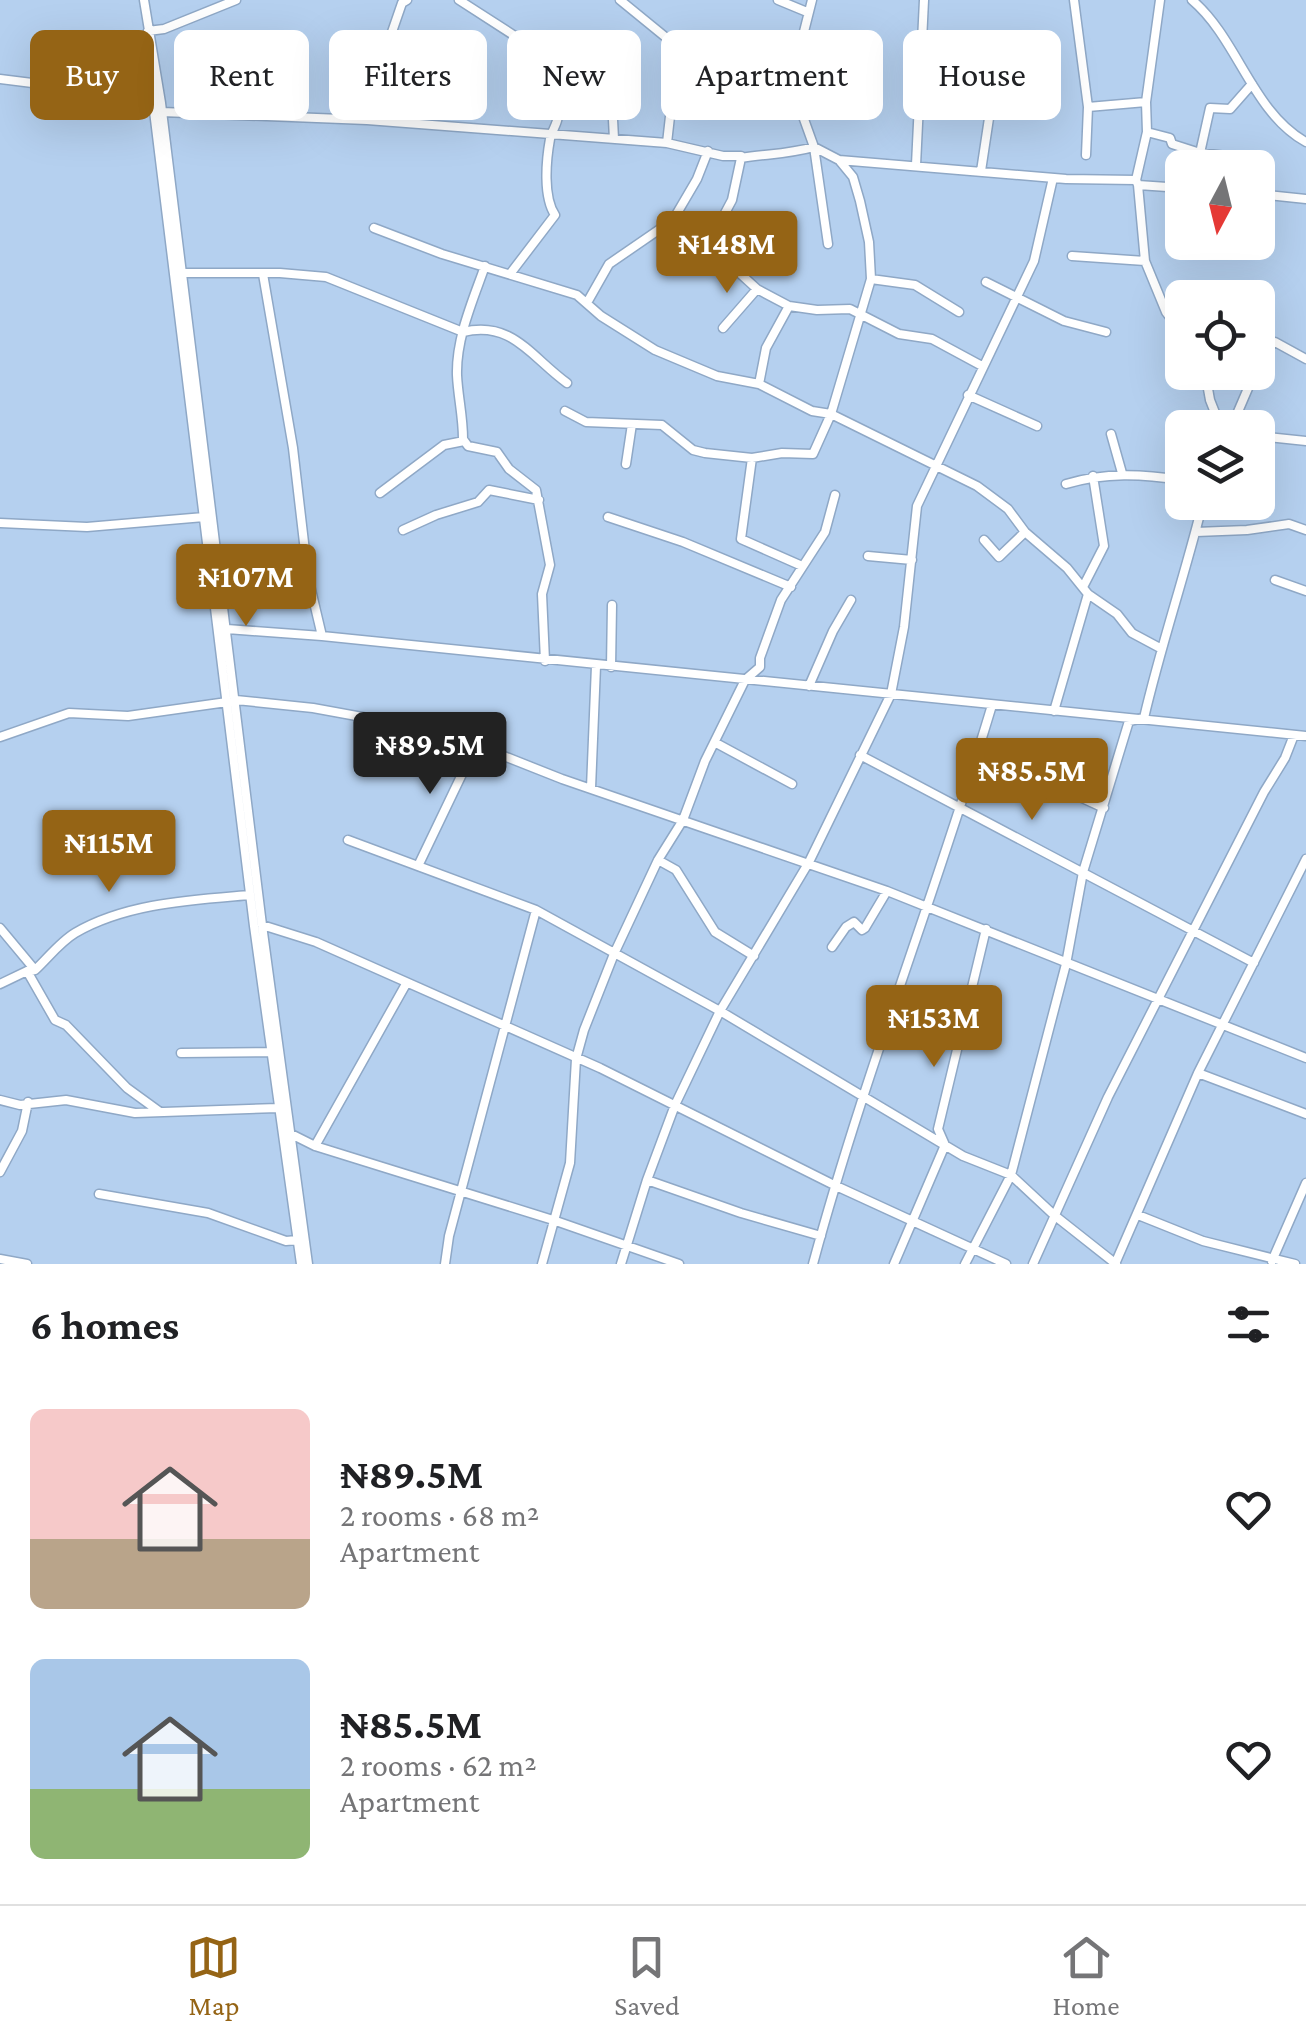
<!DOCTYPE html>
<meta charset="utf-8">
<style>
:root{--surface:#fff;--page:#f6f6f6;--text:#202124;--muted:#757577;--line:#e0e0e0;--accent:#956415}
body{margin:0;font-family:"Crimson Pro",serif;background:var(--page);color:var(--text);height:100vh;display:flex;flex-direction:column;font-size:38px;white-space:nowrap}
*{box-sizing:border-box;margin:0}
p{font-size:32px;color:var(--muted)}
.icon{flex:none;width:55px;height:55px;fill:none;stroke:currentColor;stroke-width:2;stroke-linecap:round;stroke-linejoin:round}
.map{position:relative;height:1264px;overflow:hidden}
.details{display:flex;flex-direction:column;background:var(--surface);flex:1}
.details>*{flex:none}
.guide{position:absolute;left:30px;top:30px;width:1248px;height:90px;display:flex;gap:20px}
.needle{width:65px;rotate:187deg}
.controls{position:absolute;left:1165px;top:150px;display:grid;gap:20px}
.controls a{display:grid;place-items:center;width:110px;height:110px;border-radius:15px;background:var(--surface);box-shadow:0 10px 40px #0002;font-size:50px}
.price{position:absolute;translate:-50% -85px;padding:0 22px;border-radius:10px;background:var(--accent);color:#fff;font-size:32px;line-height:65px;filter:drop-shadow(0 2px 5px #0008)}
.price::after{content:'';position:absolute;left:50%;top:60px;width:30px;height:22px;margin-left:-15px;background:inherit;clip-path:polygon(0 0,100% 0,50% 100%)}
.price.selected{background:#222;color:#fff}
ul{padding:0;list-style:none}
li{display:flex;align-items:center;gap:30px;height:250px;padding:0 30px}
li span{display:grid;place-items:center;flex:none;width:280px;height:200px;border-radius:15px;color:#555}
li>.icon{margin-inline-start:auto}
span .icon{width:120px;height:120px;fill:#fffc;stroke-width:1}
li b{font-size:42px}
h2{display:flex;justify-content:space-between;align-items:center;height:120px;padding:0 30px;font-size:42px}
.pill{padding:0 35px;border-radius:15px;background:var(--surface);box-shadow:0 10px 40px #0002;font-size:35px;line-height:90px}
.pill.selected{background:var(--accent);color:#fff}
.tab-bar{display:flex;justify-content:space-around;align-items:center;height:140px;border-top:2px solid var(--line);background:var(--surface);font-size:28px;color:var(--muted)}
.tab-bar a{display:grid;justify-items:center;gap:5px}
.tab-bar .selected{color:var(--accent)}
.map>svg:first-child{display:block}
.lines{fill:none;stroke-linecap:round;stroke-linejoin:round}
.minor-casing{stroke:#8fa8c6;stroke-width:11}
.minor{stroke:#fff;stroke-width:8}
</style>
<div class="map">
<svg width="1306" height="1264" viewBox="0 0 1306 1264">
<rect width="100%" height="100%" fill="#b5d0ef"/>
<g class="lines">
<defs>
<path id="minor" d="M144,0L161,103L262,925L308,1264
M459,0L518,38H552L558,116C557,125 552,130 550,139C546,161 543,197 555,215L510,274
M620,0L696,62L799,102
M778,0L807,12
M812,0L791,83L814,147L828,244
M1074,0L1088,107L1146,102
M1192,0C1238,39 1252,112 1306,142
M148,31L164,29L236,0
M147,54L254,926L301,1264
M610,61L614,139
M0,79L152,98
M162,112L367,120L667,143L723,156H741V158C766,154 789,154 814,147L839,160L1066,179L1136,180L1138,185L1182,188
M367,120L366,79L383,58L402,3L407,0
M1147,132L1170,138L1172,144L1200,153L1244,158
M667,143L674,81
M1200,153L1210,108L1230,109L1252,84
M1086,155L1088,107
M916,165L924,0
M981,171L991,105
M1136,180L1147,132L1146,102L1160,0
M1138,185L1145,261L1166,312L1182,333
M1258,194L1306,199
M673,220L700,237L757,289L789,306L817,310L850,309L899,334L932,339L982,366
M374,228L442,254L577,295L601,316L655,350L717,376L759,384L812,411L831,414L977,486L1008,509L1025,532L1067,568L1088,594L1117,614L1132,633L1160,648
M708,245L732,200L741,158
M1072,256L1145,261
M485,266C473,300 456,338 457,375C458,397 463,416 463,439L468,446L497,452L509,469L536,490L550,565L542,594L545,661
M183,273H280L326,277L463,332C512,320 531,357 567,383
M263,274L293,448L308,577L322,636
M871,279L915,285L959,312
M986,282L1064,321L1106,332
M1222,293L1225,298
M588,301L609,264L673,220L697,179L708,151
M723,328L757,289
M1258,366L1264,348L1275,342L1306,359
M1205,372L1210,400L1221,428
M759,384L766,348L789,306
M968,395L1037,426
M565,411L586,422L662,425L693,450L705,453L752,458L782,453L813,454L831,414L871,279L869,242L860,201L853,177L839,160
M1231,428L1255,372
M1111,434L1122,473
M1258,436L1306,441
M752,458L741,539L802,566
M626,464L632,424
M1066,484C1106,472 1142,474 1182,480
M380,493L444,445L464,441
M608,517L683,542L791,587
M0,523L87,527L204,517
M403,530L436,515L478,502L489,490L539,500
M1196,532L1247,530L1289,524L1306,530
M984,540L999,557L1025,532
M868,556L912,560
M1275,580L1306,591
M1083,587L1104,546L1093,476
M227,629L322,636L1306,736
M611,667L612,605
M809,686L833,631L851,600
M236,700L313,708L395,723L476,745L562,779L887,891L1306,1058
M1054,711L1088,594
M0,737L69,713L128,716L227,702
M716,743L792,784
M860,755L1254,963
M1041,779L1104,808
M591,788L596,666
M348,840L536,910L720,1011L963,1156L1011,1175L1054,1215L1116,1264
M658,860L676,870L715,932L754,956
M418,866L476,745
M262,925L316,942L600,1068L834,1185L1006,1264
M0,928L35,970
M832,947L846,927L854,922L862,930L865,928L887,891
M27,971L55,1020L66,1025L127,1088L160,1112
M0,984L27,971L35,970C48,958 60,942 75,933C126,903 192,900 250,895
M181,1053L270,1052
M1198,1073L1306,1114
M0,1100L20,1105L66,1100L135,1113L278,1108
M291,1134L315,1146L553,1220L679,1264
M315,1146L406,984
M0,1172L22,1131L28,1102
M647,1180L741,1213L821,1236
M99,1194L208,1213L286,1241L297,1240
M1138,1215L1203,1241L1295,1264
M0,1259L27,1264
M1272,1261L1306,1183
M445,1264L449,1236L536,910
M542,1264L570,1163L576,1059L584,1030L614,954L658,860L683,820L705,761L745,680L760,667V658L781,600L825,532L835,495
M621,1264L647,1180L675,1105L720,1011L809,862L891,694L904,627L917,506L1034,261L1053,178
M813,1264C864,1075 936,893 992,705
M894,1264L945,1145L938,1129L986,929
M965,1264L1011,1175L1066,964L1083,872L1129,721L1144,718C1161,645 1185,575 1203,502
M1033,1264L1108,1097L1264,792L1285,758L1294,735
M1115,1264L1198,1073L1306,859"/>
</defs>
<use href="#minor" class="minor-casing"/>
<use href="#minor" class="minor"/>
</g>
</svg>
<div class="controls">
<a><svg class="needle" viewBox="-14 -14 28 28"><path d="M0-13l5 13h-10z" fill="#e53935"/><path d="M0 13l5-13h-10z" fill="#757577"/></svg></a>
<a><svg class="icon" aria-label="locate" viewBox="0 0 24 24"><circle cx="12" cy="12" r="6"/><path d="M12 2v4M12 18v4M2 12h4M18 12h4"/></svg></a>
<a><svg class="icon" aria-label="layers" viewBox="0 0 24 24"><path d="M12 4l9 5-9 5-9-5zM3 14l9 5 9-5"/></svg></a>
</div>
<b class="price" style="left:727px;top:296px">₦148M</b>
<b class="price" style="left:246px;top:629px">₦107M</b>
<b class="price selected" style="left:430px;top:797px">₦89.5M</b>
<b class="price" style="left:1032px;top:823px">₦85.5M</b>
<b class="price" style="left:109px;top:895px">₦115M</b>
<b class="price" style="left:934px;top:1070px">₦153M</b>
<div class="guide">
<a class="pill selected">Buy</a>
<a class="pill">Rent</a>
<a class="pill">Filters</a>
<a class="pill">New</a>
<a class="pill">Apartment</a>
<a class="pill">House</a>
</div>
</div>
<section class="details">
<h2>6 homes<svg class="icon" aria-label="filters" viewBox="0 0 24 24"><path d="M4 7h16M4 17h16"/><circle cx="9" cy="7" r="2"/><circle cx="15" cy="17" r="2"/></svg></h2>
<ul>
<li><span style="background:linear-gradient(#f6c9c9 65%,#b9a48a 0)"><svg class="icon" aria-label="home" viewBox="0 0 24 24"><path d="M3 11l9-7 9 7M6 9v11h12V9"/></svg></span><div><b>₦89.5M</b><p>2 rooms · 68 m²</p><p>Apartment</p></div><svg class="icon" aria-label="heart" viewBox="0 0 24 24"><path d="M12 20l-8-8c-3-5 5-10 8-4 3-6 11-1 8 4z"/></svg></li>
<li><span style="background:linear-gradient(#a9c7e8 65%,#8fb573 0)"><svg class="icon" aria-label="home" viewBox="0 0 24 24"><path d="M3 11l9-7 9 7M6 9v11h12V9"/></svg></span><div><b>₦85.5M</b><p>2 rooms · 62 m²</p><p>Apartment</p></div><svg class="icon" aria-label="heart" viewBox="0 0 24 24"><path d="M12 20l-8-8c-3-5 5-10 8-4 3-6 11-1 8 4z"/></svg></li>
</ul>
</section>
<nav class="tab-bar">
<a class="selected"><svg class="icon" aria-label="map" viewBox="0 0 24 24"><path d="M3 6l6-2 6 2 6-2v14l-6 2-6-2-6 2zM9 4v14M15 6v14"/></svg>Map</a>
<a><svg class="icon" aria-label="saved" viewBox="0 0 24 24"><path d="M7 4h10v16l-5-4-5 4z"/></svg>Saved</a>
<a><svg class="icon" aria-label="home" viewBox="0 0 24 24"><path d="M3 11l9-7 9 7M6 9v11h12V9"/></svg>Home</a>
</nav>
